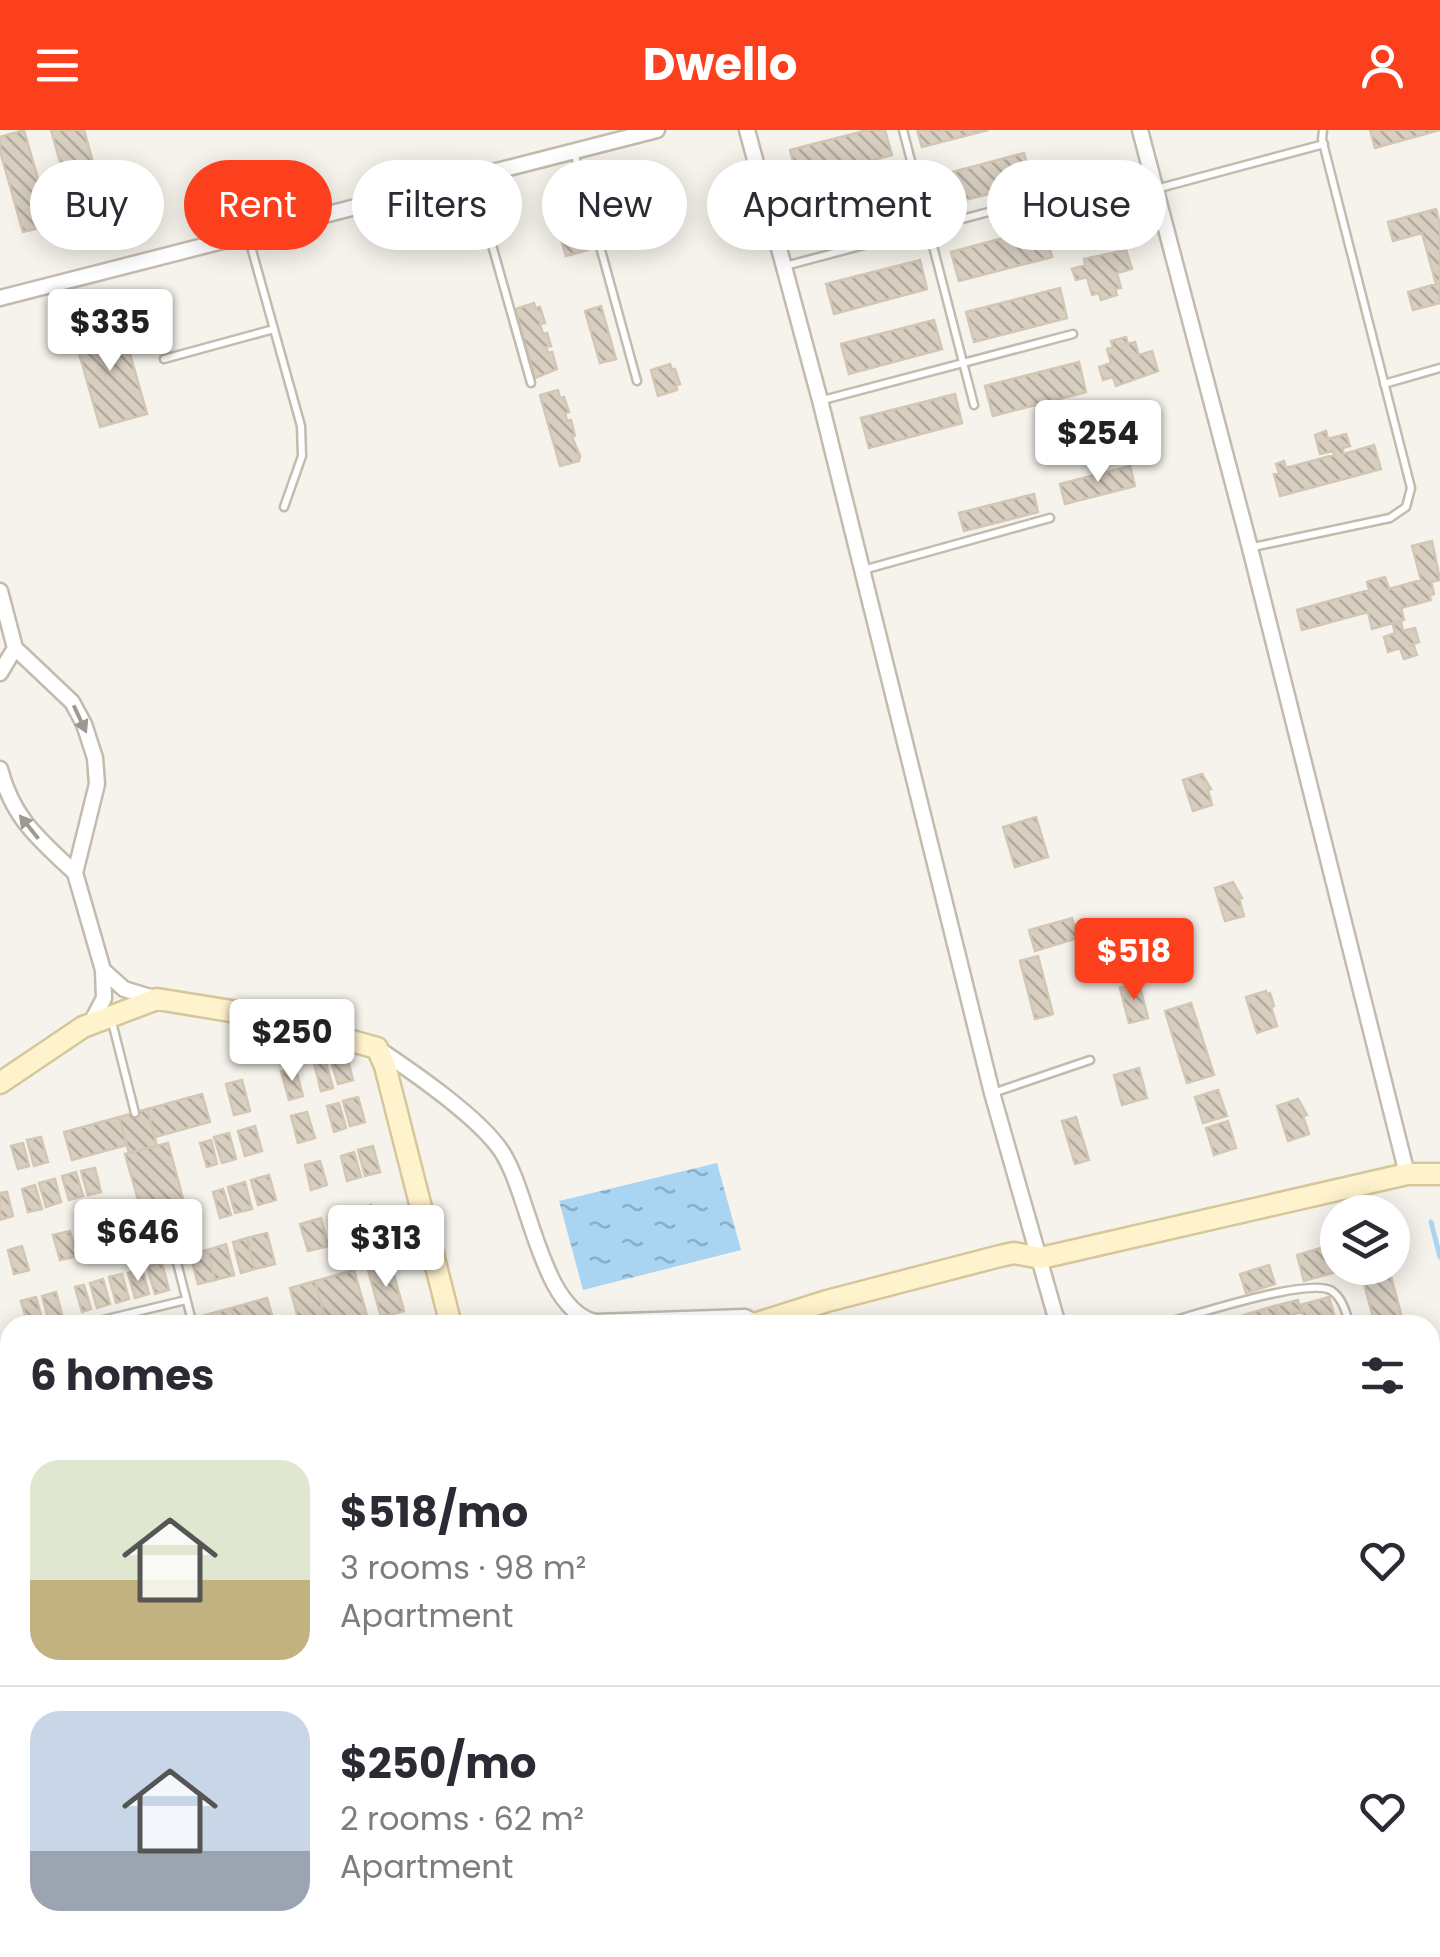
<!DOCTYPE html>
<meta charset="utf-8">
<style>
:root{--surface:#fff;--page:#f7f7f7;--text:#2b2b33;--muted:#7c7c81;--line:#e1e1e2;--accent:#fc3f1d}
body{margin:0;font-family:Poppins,sans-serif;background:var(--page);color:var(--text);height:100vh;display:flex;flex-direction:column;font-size:38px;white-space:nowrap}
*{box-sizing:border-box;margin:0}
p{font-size:32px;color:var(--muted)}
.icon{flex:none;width:55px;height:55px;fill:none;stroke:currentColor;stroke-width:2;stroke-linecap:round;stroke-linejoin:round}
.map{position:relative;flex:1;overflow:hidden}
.sheet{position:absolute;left:0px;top:1185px;width:1440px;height:642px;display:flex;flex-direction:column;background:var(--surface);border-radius:30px 30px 0 0;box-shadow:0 5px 25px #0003}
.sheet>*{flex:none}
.hud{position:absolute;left:30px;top:30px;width:1380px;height:90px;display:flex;gap:20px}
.tools{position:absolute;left:1320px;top:1065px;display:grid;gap:20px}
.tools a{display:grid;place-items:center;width:90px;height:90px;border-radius:50%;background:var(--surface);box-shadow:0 5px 25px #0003;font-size:50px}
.price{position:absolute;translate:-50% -85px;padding:0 22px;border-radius:10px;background:#fff;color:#222;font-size:32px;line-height:65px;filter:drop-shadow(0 2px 5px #0008)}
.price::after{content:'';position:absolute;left:50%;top:60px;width:30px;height:22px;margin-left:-15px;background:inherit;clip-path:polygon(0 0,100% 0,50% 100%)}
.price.on{background:var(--accent);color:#fff}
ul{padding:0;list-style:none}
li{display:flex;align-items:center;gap:30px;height:250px;padding:0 30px}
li+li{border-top:2px solid var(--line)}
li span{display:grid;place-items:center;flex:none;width:280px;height:200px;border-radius:30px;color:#555}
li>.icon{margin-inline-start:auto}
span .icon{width:120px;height:120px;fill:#fffc;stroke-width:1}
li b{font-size:42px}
h2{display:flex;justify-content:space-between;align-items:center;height:120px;padding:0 30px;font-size:42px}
.tag{padding:0 35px;border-radius:45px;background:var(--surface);box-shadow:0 5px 25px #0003;font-size:35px;line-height:90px}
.tag.on{background:var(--accent);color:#fff}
header{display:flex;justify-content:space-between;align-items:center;height:130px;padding:0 30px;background:var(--accent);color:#fff;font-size:45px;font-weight:700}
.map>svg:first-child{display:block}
.water{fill:url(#water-ripples)}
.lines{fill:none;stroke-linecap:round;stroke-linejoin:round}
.stream{stroke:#a9d4f2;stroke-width:5}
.building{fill:url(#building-back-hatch);stroke:#d3c7b4;stroke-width:2.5}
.lane-casing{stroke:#c2bbae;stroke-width:11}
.street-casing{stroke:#c2bbae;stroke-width:19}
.secondary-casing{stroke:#d6c79b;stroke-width:25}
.lane{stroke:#fff;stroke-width:6}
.street{stroke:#fff;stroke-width:14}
.secondary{stroke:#fff3cd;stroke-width:20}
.oneway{fill:#9c9892}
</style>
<header><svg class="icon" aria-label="menu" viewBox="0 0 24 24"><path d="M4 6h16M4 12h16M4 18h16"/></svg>Dwello<svg class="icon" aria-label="person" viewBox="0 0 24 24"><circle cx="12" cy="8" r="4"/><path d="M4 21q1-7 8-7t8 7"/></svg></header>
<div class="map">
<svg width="1440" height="1827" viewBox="0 0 1440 1827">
<defs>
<pattern id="water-ripples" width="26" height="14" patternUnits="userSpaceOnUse" patternTransform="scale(2.5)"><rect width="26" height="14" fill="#a9d4f2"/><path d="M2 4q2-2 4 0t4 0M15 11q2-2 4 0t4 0" fill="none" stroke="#8caec5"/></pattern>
<pattern id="building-back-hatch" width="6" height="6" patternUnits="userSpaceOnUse" patternTransform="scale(2.5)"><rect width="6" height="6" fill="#d8cfc1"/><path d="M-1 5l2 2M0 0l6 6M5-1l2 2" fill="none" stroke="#b1aa9e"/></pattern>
</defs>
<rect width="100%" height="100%" fill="#f6f3ec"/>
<path class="water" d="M717,1033L741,1120L583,1160L559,1071Z"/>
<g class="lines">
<path class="stream" d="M1431,1092L1440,1127"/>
</g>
<path class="building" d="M24,0L51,95L23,102L0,21V7Z
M51,0H84L106,79L76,88Z
M868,0H885L892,25L798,50L790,20Z
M917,0H988L922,17Z
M1370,0H1440L1375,18Z
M1024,23L1032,53L938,77L930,48Z
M1080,36L1082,43L1089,41L1093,55L1106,51L1112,71L1070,86L1067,77L1057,80L1053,66L1065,63L1061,48L1067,46L1066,41Z
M900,56L908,86L814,110L807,80Z
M626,57L639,100L613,108L600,65Z
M573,69L588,120L566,126L551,76Z
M1436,79L1440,95V173L1413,180L1408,162L1436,154L1422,103L1393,111L1388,92Z
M1044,97L1052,127L959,151L951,122Z
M1126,120L1132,139L1117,143L1121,158L1115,159L1117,165L1101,170L1099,163L1092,165L1087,147L1076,150L1072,139L1085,135L1084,129Z
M920,130L927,159L834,184L826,154Z
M1060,158L1067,188L974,212L966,182Z
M534,173L535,178L540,177L545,193L540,194L543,204L547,203L551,216L546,217L548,223L552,222L557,239L535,248L515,179Z
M601,176L616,229L600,233L585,181Z
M934,190L942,219L849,244L841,214Z
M121,192L147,284L100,297L74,205Z
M1126,207L1128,214L1135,212L1139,225L1152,221L1158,241L1116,256L1113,247L1103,250L1099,237L1111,233L1107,219L1113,217L1111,211Z
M1079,232L1086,262L993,286L985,256Z
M670,234L672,240L675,239L680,254L676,255L677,260L658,266L651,240Z
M558,260L560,268L564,267L569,282L565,283L567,291L571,290L575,306L572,307L580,326L579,331L560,336L540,265Z
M955,264L962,293L869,318L861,288Z
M1326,301L1328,309L1346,304L1350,316L1342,318L1344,324L1374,315L1381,339L1280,366L1274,344L1279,343L1276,334L1284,331L1286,338L1334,325L1333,321L1320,324L1315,305Z
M1156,310L1160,324L1144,329L1139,314Z
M1130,336L1135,356L1065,374L1060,354Z
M1034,364L1038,382L964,401L959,383Z
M1432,411L1440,450L1431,452L1434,464L1429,466L1431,470L1401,478L1404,490L1372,499L1368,482L1302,500L1297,480L1369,460L1367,452L1385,447L1389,459L1421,450L1412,416Z
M1401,492L1403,501L1415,498L1419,512L1408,516H1414L1417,525L1404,529L1400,518L1388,522L1384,507L1395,503L1393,495Z
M1202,644L1211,659L1208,660L1212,675L1193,681L1183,650Z
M1036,687L1048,727L1015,737L1003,697Z
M1233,752L1242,768H1239L1244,786L1225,791L1215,758Z
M1072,788L1078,808L1035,821L1029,800Z
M1038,826L1053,884L1035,889L1020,831Z
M1139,853L1148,888L1129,893L1120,858Z
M1266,861L1267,864L1270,863L1274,876L1271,877L1277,896L1257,903L1246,867Z
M1191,873L1214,945L1187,953L1165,881Z
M346,923L353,950L338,954L330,927Z
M325,930L333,958L321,961L314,933Z
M295,937L303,966L289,970L281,941Z
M1139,938L1147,968L1122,975L1114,945Z
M242,950L250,981L234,985L226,954Z
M1218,960L1227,986L1203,993L1195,967Z
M202,964L210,992L155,1007L147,979Z
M358,967L365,992L350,996L343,971Z
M1298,969L1307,985L1303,986L1309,1004L1288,1011L1277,976Z
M339,973L346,998L334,1002L327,976Z
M147,979L157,1016L129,1023L119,987Z
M307,982L315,1008L298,1013L291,986Z
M119,987L127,1015L72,1030L64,1002Z
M1076,987L1089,1030L1075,1034L1062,991Z
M1228,991L1236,1018L1214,1025L1206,998Z
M255,996L262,1021L245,1026L238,1001Z
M229,1003L236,1029L222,1033L214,1007Z
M41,1007L48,1032L34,1036L27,1010Z
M211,1010L217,1034L207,1037L200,1013Z
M23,1013L29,1036L18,1039L11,1016Z
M168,1013L185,1076L143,1087L125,1024Z
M373,1016L380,1042L365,1046L358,1020Z
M354,1022L361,1047L347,1051L341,1026Z
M320,1031L327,1055L311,1060L305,1035Z
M95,1038L101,1062L88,1065L81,1041Z
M76,1042L83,1066L69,1070L62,1046Z
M269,1045L276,1070L258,1075L251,1050Z
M55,1049L61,1072L46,1077L39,1053Z
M245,1052L252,1079L235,1083L228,1057Z
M35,1055L42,1079L28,1082L22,1059Z
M223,1059L231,1085L220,1088L213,1062Z
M7,1062L13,1086L0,1090V1063Z
M371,1075L378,1100L358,1105L351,1081Z
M346,1082L352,1107L342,1110L335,1085Z
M321,1088L328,1116L308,1121L300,1094Z
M110,1091L117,1116L104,1120L96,1094Z
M92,1094L99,1119L85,1122L78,1098Z
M70,1101L77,1126L60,1130L53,1105Z
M267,1103L275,1134L255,1139L247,1108Z
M247,1108L255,1139L241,1143L233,1112Z
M1338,1113V1138H1350L1304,1151L1297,1125Z
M226,1114L234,1145L215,1150L207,1120Z
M22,1116L29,1140L14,1144L8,1120Z
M207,1120L215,1150L198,1154L190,1124Z
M162,1133L169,1160L155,1164L147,1137Z
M391,1134L404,1181L381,1187L368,1140Z
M1269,1135L1275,1154L1246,1163L1240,1144Z
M142,1139L149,1164L135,1168L128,1143Z
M354,1140L369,1193L327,1195L315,1151Z
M1390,1143L1404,1195H1375L1363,1150Z
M122,1144L129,1169L116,1173L109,1147Z
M103,1149L110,1174L97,1178L90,1153Z
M315,1151L327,1195H300L290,1158Z
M84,1155L91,1179L82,1182L75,1157Z
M56,1162L63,1188L49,1191L42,1166Z
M36,1167L43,1192L28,1195L21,1171Z
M1329,1167L1337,1195H1306L1300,1175Z
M267,1168L275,1195H236L231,1178Z
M1298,1170L1301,1182L1279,1189L1275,1176Z
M1274,1176L1278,1190L1247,1195L1244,1185Z
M231,1178L236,1195H208L205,1185Z
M929,1818H985L988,1827H895Z"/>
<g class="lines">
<defs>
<path id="lane" d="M903,0L974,275
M574,22L637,251
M473,48L531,253
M1156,59L1324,14
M248,106L301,296L302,326L284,377
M785,136L1030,71
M164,229L274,199
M1384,254L1440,238
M823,270L1073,204
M1253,417L1390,388L1406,377L1411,358L1322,9L1323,0
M863,440L1050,388
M112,892L135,983
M993,963L1090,930
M164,1082L193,1195
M82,1195L186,1170
M1158,1195C1189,1187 1310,1146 1332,1161C1343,1169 1346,1183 1350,1195
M1430,1750L1440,1747
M1430,1755L1440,1764
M0,1812L10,1810
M131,1818L133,1827
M479,1827L512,1818"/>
<path id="street" d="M747,0L820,270L992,963L1058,1195
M1140,0L1250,418L1407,1044
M0,168L657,0
M0,461L15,518L72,572L84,594L95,628L97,654L75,743L103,840L104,868L91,893
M0,543L15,518
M0,639C13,689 39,709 75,743
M103,840L124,859L157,869
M377,918C413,942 479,987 502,1022C530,1065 541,1179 595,1192L745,1187L755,1192
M0,1465L10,1452
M1220,1818L1222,1827"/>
<path id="secondary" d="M0,953L83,897L157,869L262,886L377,918L385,936L451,1195
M751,1195L827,1171L1000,1126L1014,1123L1041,1128L1407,1044H1440
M0,1328L10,1370
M353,1818L356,1827"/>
</defs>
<use href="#lane" class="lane-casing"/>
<use href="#street" class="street-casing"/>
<use href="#secondary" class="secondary-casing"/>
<use href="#lane" class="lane"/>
<use href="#street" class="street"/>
<use href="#secondary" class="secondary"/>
</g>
<defs><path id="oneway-solid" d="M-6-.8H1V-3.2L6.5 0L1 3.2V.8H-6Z" transform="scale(2.5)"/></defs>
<g class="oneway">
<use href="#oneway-solid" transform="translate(80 589) rotate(65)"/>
<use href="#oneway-solid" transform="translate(29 697) rotate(-129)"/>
</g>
</svg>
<div class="tools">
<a><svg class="icon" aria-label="layers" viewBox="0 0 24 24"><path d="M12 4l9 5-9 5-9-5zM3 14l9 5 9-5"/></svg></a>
</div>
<b class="price" style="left:110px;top:244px">$335</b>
<b class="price" style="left:1098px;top:355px">$254</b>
<b class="price on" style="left:1134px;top:873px">$518</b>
<b class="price" style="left:292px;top:954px">$250</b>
<b class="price" style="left:138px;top:1154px">$646</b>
<b class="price" style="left:386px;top:1160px">$313</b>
<div class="hud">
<a class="tag">Buy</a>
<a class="tag on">Rent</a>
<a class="tag">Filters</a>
<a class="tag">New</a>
<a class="tag">Apartment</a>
<a class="tag">House</a>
</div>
<section class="sheet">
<h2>6 homes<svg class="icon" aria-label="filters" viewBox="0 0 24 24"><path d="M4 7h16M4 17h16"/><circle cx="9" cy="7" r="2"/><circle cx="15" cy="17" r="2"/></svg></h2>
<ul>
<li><span style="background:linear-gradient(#dfe7d0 60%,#c2b280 0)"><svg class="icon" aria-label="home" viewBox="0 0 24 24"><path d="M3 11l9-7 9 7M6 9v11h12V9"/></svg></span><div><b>$518/mo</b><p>3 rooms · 98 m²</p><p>Apartment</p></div><svg class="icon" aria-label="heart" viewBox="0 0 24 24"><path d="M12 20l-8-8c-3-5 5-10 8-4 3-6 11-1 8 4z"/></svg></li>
<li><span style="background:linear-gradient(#c9d6e8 70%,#9aa5b1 0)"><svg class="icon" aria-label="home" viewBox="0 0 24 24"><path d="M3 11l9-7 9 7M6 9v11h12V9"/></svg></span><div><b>$250/mo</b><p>2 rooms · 62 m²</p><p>Apartment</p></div><svg class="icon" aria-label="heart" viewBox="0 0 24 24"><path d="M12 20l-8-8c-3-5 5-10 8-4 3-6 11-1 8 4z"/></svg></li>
</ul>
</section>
</div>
